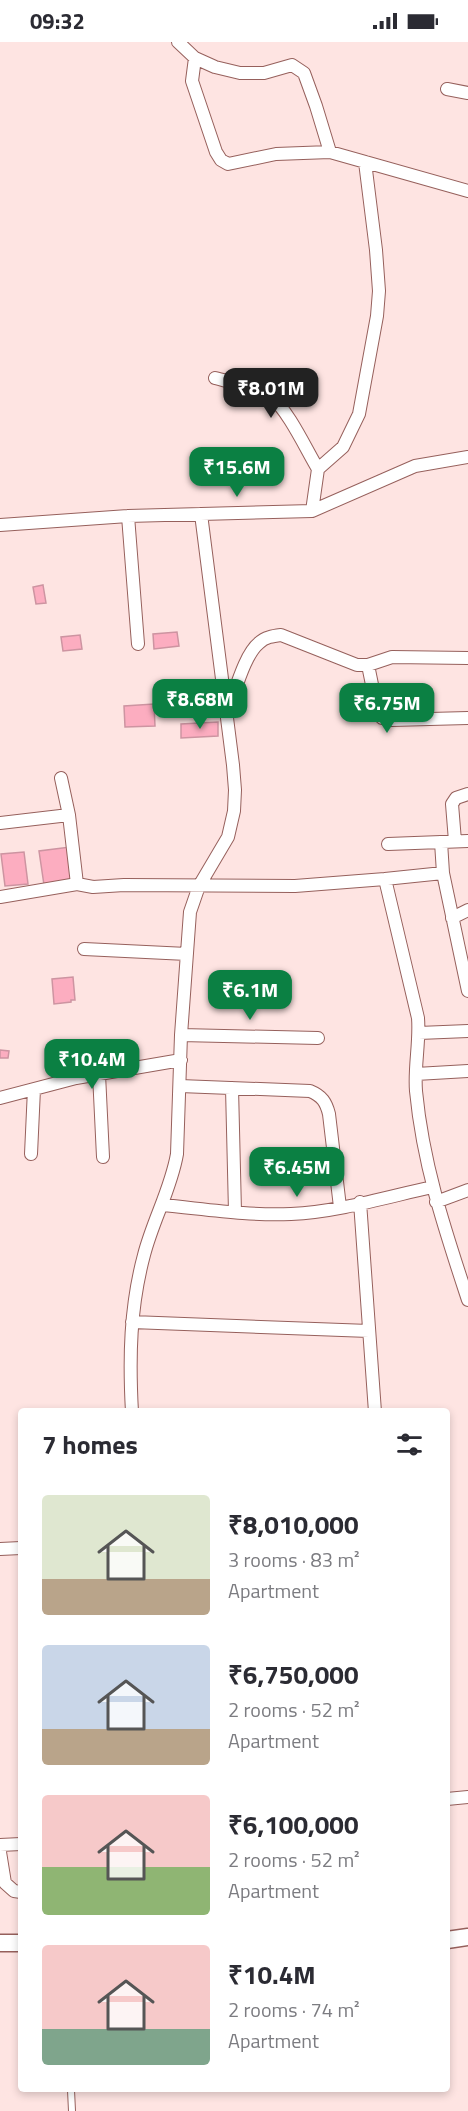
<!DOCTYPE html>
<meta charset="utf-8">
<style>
:root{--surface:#fff;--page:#f2f2f3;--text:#2b2b33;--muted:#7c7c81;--accent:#0b8043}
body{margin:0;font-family:"Titillium Web",sans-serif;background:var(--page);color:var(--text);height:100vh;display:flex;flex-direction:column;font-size:22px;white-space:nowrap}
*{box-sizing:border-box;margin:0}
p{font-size:20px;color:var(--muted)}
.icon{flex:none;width:33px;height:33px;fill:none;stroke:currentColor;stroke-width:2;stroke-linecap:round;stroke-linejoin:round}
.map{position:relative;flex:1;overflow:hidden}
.side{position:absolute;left:18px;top:1366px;width:432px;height:684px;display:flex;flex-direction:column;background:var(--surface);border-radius:6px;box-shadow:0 3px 9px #0003}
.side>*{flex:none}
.price{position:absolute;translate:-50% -51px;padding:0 14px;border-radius:12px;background:var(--accent);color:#fff;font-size:20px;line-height:39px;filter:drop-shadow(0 2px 3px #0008)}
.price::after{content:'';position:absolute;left:50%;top:36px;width:18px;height:14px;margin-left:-9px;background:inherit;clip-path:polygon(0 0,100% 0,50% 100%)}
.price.on{background:#222;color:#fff}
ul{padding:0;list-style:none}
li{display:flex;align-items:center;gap:18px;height:150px;padding:0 24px}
li span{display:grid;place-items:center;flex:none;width:168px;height:120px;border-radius:6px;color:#555}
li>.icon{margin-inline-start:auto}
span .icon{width:72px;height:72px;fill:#fffc;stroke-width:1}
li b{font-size:26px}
h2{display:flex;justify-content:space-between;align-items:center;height:72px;padding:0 24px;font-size:26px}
.status{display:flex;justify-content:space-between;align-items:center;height:42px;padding:0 30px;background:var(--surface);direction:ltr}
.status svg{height:16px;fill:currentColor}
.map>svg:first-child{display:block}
.building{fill:#fcadc0;stroke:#cd94a1;stroke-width:1.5}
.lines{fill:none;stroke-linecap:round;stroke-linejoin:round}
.service-casing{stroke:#96605c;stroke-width:8}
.minor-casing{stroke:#96605c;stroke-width:14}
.tertiary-casing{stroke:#96605c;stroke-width:19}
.service{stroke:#fff;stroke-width:6}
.minor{stroke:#fff;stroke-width:12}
.tertiary{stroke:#fff;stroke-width:16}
</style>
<div class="status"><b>09:32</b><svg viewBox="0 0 49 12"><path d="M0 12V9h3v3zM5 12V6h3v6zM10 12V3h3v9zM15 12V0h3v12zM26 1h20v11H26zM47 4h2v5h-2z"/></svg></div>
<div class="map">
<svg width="468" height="2069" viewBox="0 0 468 2069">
<rect width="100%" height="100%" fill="#fee4e2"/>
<path class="building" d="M43,543L46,561L36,562L33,545Z
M177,590L179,604L154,607L153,592Z
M80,593L82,607L63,609L61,595Z
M154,662L155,684L125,685L124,664Z
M218,680V694L181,696V682Z
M70,805L75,838L44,843L39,809Z
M24,810L28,842L5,844L1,812Z
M73,935L75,958H71V960L54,962L52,937Z
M0,1008L9,1009L8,1016H0Z"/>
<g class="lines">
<defs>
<path id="service" d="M71,2048L72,2069"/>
<path id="minor" d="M178,0L195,16L215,25L240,31H264L292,23L304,31L316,64L330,110
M195,16L192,39L216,110L221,118L228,122L276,112L330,110L468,149
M447,47L468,51
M215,336C233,341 257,345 272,356C288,368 307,409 318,427
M312,469L318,427L343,405L359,372L377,274L379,249L376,208L365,120
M128,474L138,602
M0,483L128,474L312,469L415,424L468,415
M368,623L378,672L382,676L391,678L468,676
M227,670C235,651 244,613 259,601C265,595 273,594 281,593L357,623H368L392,615L468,616
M61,736L69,773L77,842
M0,781L69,773
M455,799L452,762L456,756L468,752
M441,800L443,831
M388,802L468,799
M385,837L443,831L468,949
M0,855L77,842L93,845L124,843L295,844L385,837L418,976C420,1000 414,1025 416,1049C423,1123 445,1188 468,1258
M452,876L468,868
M84,907L187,912
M419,991L468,989
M181,993L318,996
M99,1032L103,1115
M416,1032L468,1029
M180,1044L310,1049C322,1054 326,1060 329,1072L340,1165
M232,1046L235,1170
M0,1056L76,1036L181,1018
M31,1112L34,1047
M360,1160L375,1370
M436,1160L468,1148
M162,1163C205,1167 249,1174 291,1172C337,1170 387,1155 432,1145
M132,1280L369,1289
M132,1370C129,1316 130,1265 144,1213C153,1178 171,1147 177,1112L181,993L190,870L199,844L228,795L234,769L235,748L233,723L201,472
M0,1507L21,1506
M447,1757L468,1755
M0,1803L21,1802
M0,1810L5,1841L14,1849L21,1850"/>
<path id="tertiary" d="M447,1898L468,1895
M0,1901H21"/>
</defs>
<use href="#service" class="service-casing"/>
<use href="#minor" class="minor-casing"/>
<use href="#tertiary" class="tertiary-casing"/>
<use href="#service" class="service"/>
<use href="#minor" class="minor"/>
<use href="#tertiary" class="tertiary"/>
</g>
</svg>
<b class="price on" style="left:271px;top:377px">₹8.01M</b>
<b class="price" style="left:237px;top:456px">₹15.6M</b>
<b class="price" style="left:200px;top:688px">₹8.68M</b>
<b class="price" style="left:387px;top:692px">₹6.75M</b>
<b class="price" style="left:250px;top:979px">₹6.1M</b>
<b class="price" style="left:92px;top:1048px">₹10.4M</b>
<b class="price" style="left:297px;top:1156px">₹6.45M</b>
<section class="side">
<h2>7 homes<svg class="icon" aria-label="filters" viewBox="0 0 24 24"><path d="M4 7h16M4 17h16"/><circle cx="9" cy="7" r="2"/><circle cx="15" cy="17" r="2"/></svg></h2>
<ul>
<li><span style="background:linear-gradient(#dfe7d0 70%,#b9a48a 0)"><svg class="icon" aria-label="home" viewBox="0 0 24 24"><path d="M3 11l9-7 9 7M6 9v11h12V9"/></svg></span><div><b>₹8,010,000</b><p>3 rooms · 83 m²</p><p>Apartment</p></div></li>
<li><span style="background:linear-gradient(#c9d6e8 70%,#b9a48a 0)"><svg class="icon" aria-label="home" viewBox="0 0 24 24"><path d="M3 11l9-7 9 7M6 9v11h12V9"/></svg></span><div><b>₹6,750,000</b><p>2 rooms · 52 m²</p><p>Apartment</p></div></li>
<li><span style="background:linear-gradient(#f6c9c9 60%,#8fb573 0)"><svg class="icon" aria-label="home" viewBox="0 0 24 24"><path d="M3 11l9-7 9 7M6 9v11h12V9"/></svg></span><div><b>₹6,100,000</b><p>2 rooms · 52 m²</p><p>Apartment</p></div></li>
<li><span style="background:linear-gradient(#f6c9c9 70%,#7fa58c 0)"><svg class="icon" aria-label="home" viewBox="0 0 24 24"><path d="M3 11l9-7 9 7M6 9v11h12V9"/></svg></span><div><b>₹10.4M</b><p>2 rooms · 74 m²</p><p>Apartment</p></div></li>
</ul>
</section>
</div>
